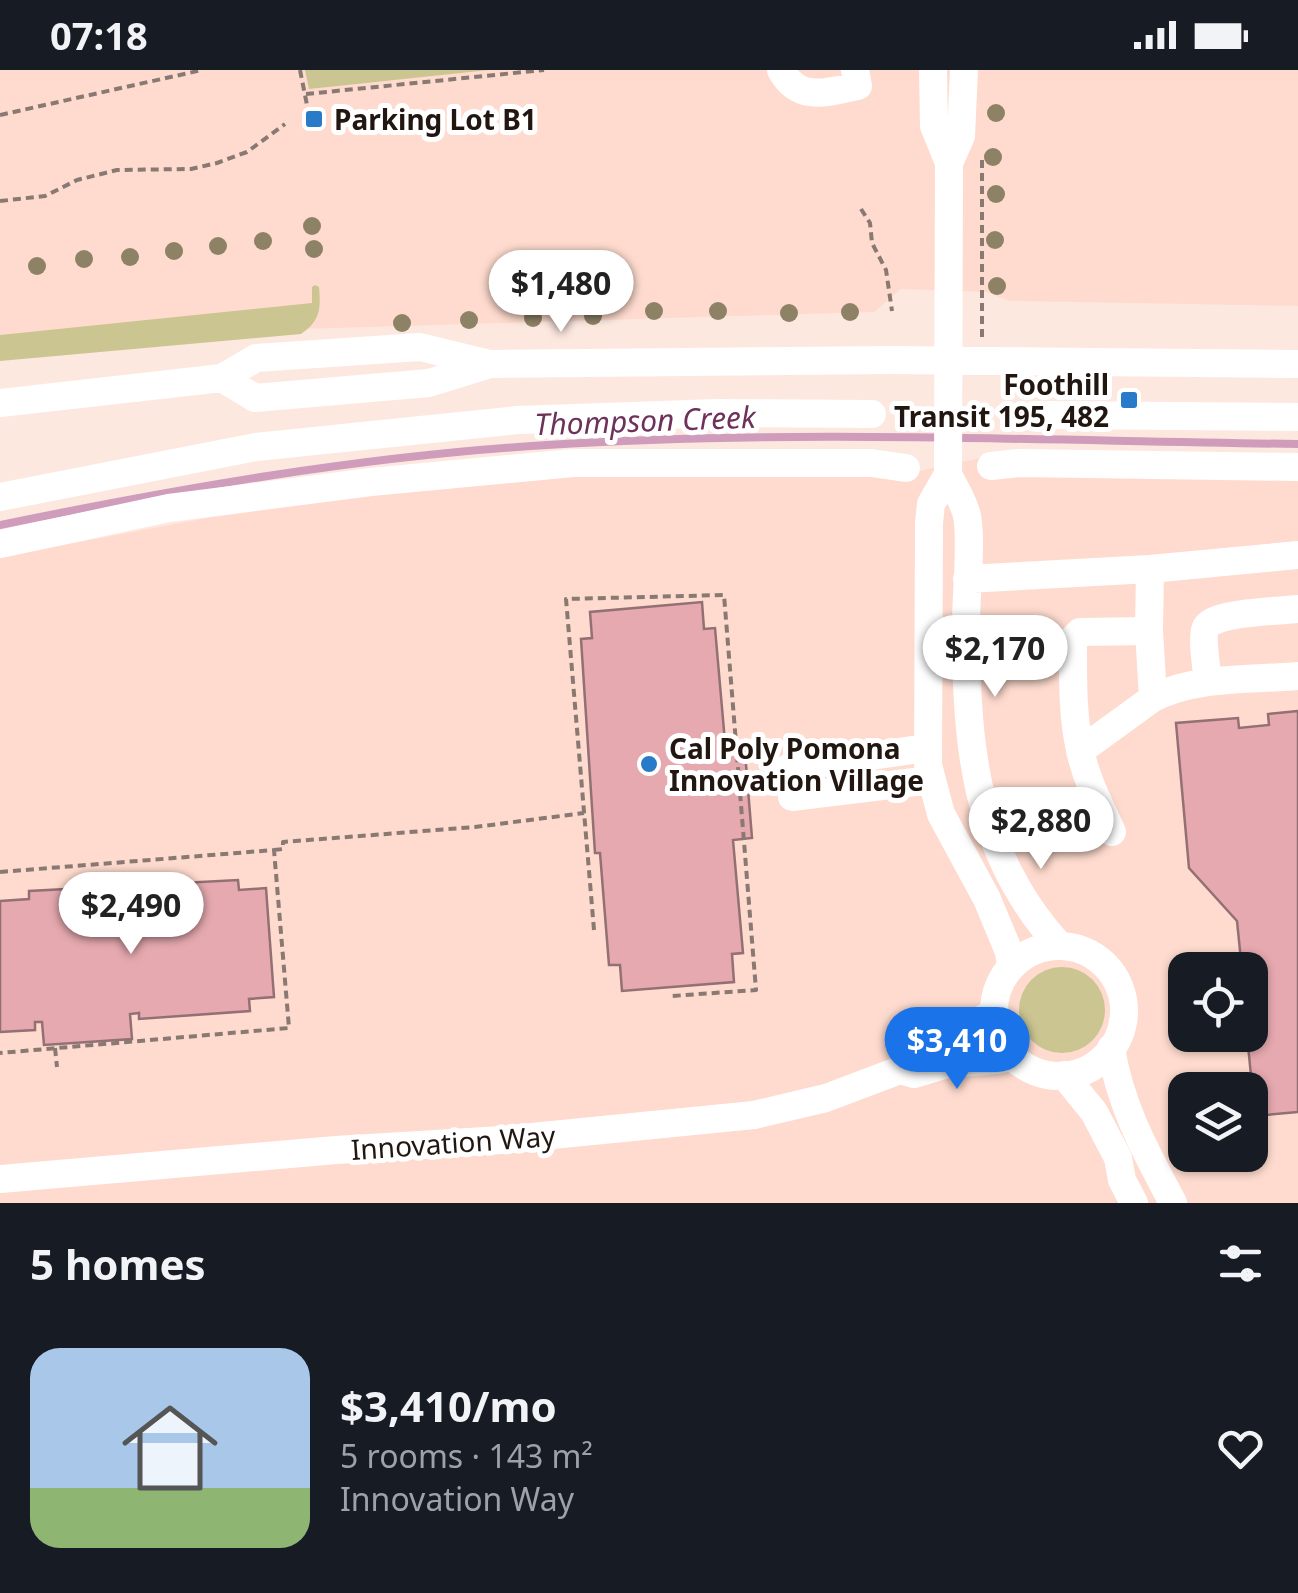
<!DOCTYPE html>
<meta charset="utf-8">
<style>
:root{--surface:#171b24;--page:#242831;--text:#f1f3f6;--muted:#9ea1a6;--accent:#1a73e8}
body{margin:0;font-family:"Noto Sans",sans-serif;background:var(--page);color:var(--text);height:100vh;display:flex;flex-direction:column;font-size:38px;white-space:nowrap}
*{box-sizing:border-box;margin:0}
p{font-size:32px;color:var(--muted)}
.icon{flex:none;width:55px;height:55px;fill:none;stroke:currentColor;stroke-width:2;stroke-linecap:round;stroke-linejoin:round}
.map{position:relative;height:1133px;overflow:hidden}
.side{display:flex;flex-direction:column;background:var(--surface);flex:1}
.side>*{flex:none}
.fabs{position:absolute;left:1168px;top:882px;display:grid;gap:20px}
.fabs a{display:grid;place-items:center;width:100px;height:100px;border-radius:20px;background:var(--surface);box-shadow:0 2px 8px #0004;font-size:50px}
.price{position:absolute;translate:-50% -85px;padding:0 22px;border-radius:35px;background:#fff;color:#222;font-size:32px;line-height:65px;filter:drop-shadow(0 2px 5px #0008)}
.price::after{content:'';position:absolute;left:50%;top:60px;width:30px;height:22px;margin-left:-15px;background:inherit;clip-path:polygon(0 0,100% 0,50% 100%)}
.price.selected{background:var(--accent);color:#fff}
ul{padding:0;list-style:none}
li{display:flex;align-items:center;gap:30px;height:250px;padding:0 30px}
li span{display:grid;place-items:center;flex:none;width:280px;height:200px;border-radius:30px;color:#555}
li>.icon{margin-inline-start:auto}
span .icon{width:120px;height:120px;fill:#fffc;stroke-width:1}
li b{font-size:42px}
h2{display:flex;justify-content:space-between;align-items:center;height:120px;padding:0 30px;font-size:42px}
.status{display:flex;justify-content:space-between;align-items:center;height:70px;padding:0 50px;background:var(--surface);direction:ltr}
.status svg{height:28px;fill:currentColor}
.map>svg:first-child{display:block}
.built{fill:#fedbce;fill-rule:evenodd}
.green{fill:#cbc591}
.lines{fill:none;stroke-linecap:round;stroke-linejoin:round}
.stream{stroke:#cf9dbb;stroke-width:8}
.building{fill:#e5a9af;stroke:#927073;stroke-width:2.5}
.path{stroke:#897973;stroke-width:4;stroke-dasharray:8 5;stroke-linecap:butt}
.minor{stroke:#fff;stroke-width:28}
.tree{fill:#8e8266}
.poi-dot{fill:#2a7aca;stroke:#fff;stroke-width:4}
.labels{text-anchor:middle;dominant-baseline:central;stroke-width:10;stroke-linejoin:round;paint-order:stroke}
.poi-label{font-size:28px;font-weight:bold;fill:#221611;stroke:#fff;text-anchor:start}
.street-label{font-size:28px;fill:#221611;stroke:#fff}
.water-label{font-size:30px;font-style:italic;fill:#6e3159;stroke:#fff}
</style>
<div class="status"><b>07:18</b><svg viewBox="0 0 49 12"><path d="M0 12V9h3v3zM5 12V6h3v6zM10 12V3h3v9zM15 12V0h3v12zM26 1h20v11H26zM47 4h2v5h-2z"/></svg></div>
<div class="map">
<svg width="1298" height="1133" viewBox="0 0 1298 1133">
<rect width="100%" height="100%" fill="#fde8e0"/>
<path class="built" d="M0,0H1298V236L1009,231L987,222L901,219L874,242L301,259L0,287Z
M999,384L1298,393V1133H0V487L207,448L382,423L611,402L896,406ZM1185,900H1250V965H1185ZM1185,1020H1250V1085H1185Z"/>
<path class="green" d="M305,0H489L309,19Z
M315,215L319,217C321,239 320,251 301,264L0,291V265L312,233V217Z
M1019 940a43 43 0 1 1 86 0a43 43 0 1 1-86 0Z"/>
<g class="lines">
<path class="stream" d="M0,455C181,418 363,386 547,375C797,359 1048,371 1298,374"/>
</g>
<path class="building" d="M702,532L704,559L715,558L725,672L744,670L752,768L733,770L743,883L732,884L734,912L622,921L620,895H609L600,783H595L581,569L592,568L590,542Z
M1298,641V1042L1255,1046L1247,965H1250V900H1242L1237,851L1189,798L1176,653L1238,648L1239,658L1269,655L1268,644Z
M238,810L239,820L266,818L274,927L249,929L250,941L139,949V943L130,944L132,969L44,975L42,952H35V960L0,962V831L29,829V821Z"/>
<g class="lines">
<path class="path" d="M300,0L308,40
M306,24L544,0
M0,45L202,0
M0,131L45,126L77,110L117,100L191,99L217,93L247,82L285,54
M861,139L870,153L872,173L886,200L892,241
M982,267V87
M274,780L283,779V772L475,757L584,743
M0,802L274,780L289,958L0,983
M594,860L566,529L724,525L756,920L672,926
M55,978L57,997"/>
<path class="minor" d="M781,0C799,33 828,22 858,16L855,0
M933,0L934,56L949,93L948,404C954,417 964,432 967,446C972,471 966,525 966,554C966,674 974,783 1060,876
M949,93L961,66L964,0
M222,308L255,328L429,313L487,295
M0,333L222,308L256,288L420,277L490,294L890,290L1298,294
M1048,345L1298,347
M991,396L1019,393L1298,397
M948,404L931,434L929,453L928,695L941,744L987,829L1009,882L1011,896
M0,427L256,377L518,350L717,343L872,344
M0,474L169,438L371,412L573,393H871L906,398
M967,509L1150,499L1298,485
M1208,612C1207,601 1201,566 1206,557C1214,542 1281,541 1298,539
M1153,628C1196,606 1251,610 1298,606
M1080,681L1153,628L1149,561
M788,698L926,678
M792,727L931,710
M1112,762C1100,736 1086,709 1080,680C1072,644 1073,606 1073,569L1080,562L1149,561L1150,499
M994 941a65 65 0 1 1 130 0a65 65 0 1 1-130 0Z
M1111,978C1120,1036 1146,1082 1173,1133
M900,1000L910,987L994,943
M1064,1005L1094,1042L1118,1088L1122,1110L1134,1133
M0,1109L336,1080L502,1070L754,1045L826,1028L900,1000L914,1004L947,994L998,990L1012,986"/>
</g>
<g class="tree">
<circle cx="996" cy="43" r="9"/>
<circle cx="993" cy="87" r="9"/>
<circle cx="996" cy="124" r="9"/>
<circle cx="312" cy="156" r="9"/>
<circle cx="995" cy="170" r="9"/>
<circle cx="263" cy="171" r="9"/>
<circle cx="218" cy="176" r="9"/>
<circle cx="314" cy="179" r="9"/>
<circle cx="174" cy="181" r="9"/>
<circle cx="130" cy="187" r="9"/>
<circle cx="84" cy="189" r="9"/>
<circle cx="37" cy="196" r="9"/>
<circle cx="997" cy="216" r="9"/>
<circle cx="654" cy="241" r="9"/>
<circle cx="718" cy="241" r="9"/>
<circle cx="850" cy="242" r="9"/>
<circle cx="789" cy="243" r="9"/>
<circle cx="593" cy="246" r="9"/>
<circle cx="533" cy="248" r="9"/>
<circle cx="469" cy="250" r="9"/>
<circle cx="402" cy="253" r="9"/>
</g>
<g class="poi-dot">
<rect x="304" y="39" width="20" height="20" rx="5"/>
<rect x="1119" y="320" width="20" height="20" rx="5"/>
<circle cx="649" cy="694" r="10"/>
</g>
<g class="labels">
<g class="poi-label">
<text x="334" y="49">Parking Lot B1</text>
<text x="1109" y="314" text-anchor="end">Foothill<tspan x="1109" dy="32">Transit 195, 482</tspan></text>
<text x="669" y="678">Cal Poly Pomona<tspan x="669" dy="32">Innovation Village</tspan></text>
</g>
<g class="street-label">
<text transform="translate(453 1072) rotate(-4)">Innovation Way</text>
</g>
<g class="water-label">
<text transform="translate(645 350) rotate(-2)">Thompson Creek</text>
</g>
</g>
</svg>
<div class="fabs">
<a><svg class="icon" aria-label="locate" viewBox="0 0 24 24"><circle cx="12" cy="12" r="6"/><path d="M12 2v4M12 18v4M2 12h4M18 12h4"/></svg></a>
<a><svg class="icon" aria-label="layers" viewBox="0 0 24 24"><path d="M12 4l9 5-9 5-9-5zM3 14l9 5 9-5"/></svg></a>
</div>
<b class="price" style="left:561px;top:265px">$1,480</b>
<b class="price" style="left:995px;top:630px">$2,170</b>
<b class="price" style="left:1041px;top:802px">$2,880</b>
<b class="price" style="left:131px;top:887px">$2,490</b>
<b class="price selected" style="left:957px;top:1022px">$3,410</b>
</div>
<section class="side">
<h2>5 homes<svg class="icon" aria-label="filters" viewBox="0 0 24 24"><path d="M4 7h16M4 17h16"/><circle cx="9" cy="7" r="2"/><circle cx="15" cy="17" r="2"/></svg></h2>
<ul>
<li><span style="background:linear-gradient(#a9c7e8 70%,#8fb573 0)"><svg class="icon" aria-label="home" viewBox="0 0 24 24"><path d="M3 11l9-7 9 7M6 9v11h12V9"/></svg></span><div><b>$3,410/mo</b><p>5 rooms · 143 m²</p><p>Innovation Way</p></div><svg class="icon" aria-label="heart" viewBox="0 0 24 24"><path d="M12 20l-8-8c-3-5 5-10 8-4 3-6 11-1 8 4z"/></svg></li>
</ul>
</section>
